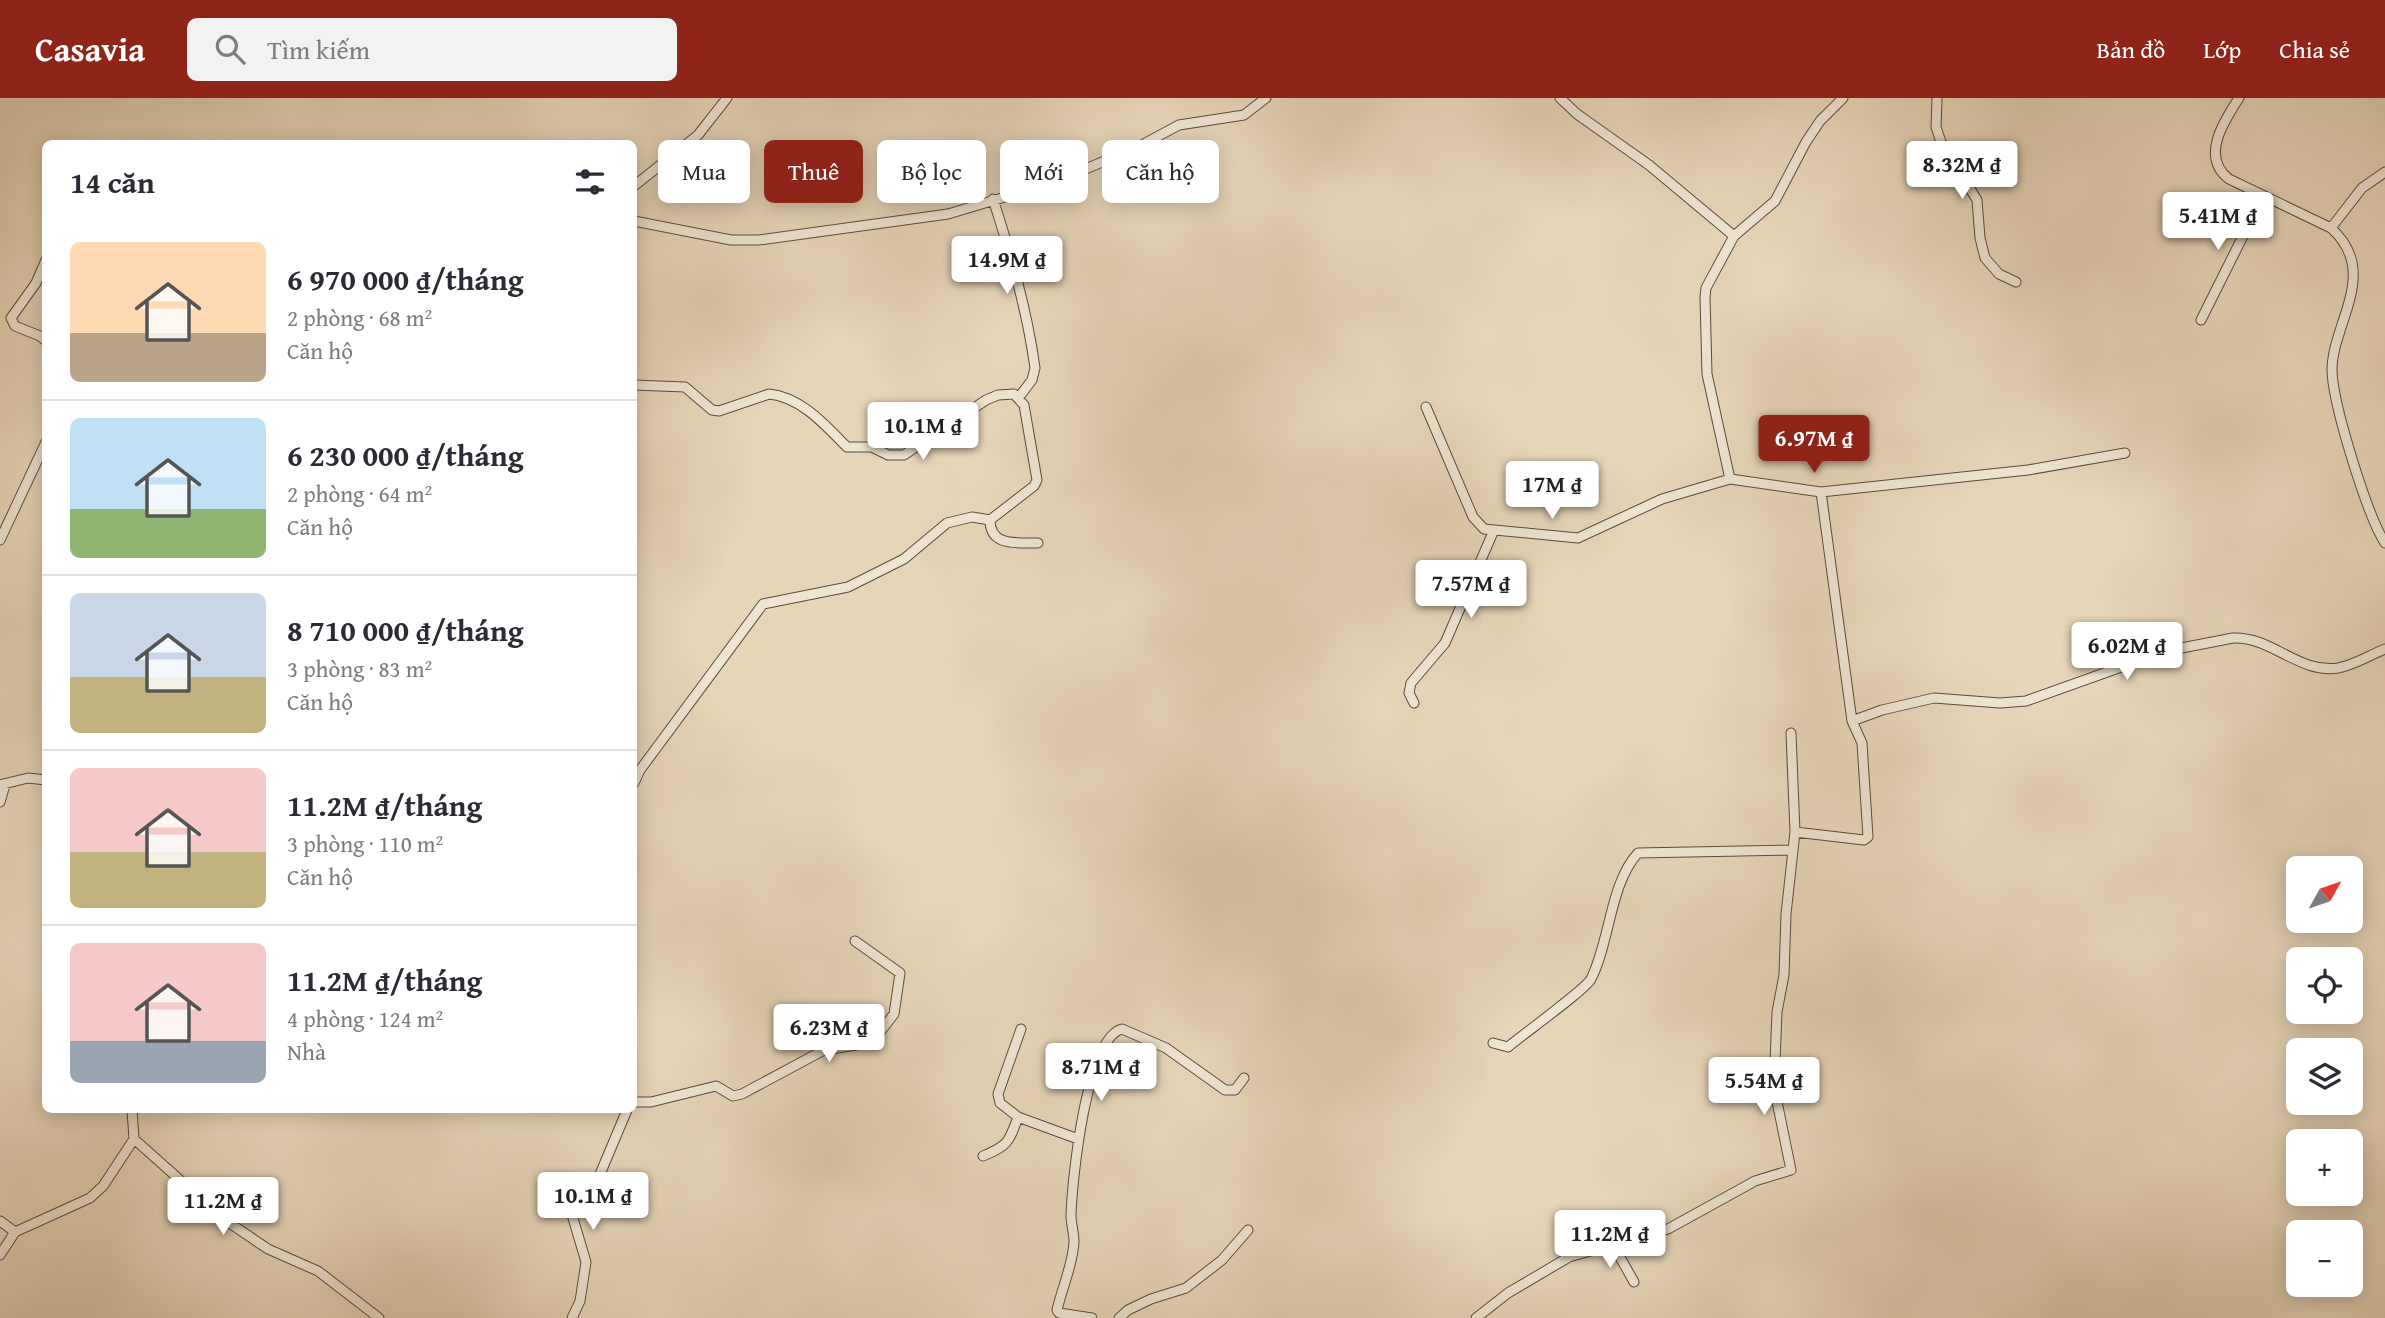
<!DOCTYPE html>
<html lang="vi">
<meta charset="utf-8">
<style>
:root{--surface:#fff;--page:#f2f2f3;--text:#2b2b33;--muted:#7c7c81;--line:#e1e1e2;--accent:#8f2418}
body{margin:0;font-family:"Gentium Book Plus",serif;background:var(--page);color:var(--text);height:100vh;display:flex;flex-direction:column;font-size:26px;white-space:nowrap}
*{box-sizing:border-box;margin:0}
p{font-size:23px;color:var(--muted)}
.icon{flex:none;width:38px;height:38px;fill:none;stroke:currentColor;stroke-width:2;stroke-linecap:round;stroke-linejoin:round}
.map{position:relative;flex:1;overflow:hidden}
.panel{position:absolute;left:42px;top:42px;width:595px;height:973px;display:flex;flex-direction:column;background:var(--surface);border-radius:10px;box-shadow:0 4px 18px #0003}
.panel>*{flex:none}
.hud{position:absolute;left:658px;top:42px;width:665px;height:63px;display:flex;gap:14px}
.needle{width:46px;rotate:50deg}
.buttons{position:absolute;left:2286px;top:758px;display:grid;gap:14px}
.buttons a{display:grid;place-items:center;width:77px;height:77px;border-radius:10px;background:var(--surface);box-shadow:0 4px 18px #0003;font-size:35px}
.price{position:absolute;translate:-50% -60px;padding:0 16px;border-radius:7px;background:#fff;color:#222;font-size:23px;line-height:46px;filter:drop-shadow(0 2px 4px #0008)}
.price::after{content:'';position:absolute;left:50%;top:42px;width:21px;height:16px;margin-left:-10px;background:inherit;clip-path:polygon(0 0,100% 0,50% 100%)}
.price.selected{background:var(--accent);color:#fff}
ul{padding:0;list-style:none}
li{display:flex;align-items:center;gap:21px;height:175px;padding:0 28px}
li+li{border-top:2px solid var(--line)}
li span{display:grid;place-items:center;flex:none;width:196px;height:140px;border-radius:10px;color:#555}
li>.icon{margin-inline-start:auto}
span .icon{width:84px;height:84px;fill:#fffc;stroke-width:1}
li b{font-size:30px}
h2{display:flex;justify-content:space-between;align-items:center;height:84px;padding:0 28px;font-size:30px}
.tag{padding:0 24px;border-radius:10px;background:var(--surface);box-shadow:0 4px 18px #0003;font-size:24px;line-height:63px}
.tag.selected{background:var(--accent);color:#fff}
header{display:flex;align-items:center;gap:42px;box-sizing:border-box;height:98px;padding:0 35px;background:var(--accent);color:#fff}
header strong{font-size:33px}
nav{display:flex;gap:38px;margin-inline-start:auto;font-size:24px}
.search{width:490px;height:63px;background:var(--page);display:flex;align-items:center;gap:18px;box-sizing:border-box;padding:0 24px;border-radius:10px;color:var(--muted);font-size:26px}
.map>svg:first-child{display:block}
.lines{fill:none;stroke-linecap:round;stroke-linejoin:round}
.minor-casing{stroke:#5c4c39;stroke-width:11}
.minor{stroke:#efe4d1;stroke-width:9}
</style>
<header>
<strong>Casavia</strong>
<div class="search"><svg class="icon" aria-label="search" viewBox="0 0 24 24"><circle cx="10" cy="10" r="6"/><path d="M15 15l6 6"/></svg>Tìm kiếm</div>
<nav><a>Bản đồ</a><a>Lớp</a><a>Chia sẻ</a></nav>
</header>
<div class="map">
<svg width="2385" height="1220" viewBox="0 0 2385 1220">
<rect width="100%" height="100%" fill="#e7d5b8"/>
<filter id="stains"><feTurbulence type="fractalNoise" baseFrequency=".00286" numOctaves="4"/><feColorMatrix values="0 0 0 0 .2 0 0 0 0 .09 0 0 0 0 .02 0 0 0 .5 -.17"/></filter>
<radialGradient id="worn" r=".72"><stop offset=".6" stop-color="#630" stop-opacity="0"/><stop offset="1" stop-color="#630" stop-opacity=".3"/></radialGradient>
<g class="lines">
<defs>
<path id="minor" d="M1560,0L1577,16L1649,67L1734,138
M1937,0L1936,29L1941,44L1977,102L1980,140L1985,160L1999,176L2016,184
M2239,0C2224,23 2200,59 2229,81L2331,130C2380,174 2333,224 2332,271C2332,304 2367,417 2385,445
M634,88L698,37L727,0
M993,101C1011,157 1027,212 1035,270L1032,282L1019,299
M634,123L731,142H759L948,116L1052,85L1138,49L1179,27L1244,17L1266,0
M2331,130L2362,90L2385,74
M46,162L36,185L11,220L15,228L40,238L46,243
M2201,222L2249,126L2260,96
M634,287L685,289L712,312L719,313L769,296C801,299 825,327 847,349H872L888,357H904L986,302L998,297L1014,296L1024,307L1037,382L1034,388L990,422C990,450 1019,444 1038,445
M1426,309L1473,419L1484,431L1578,440L1662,401L1730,381
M1821,394L2028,372L2125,355
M0,442L46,344
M1414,605L1409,595L1411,585L1445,545L1494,432
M1852,623L1882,612L1934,600L2000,605L2026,603L2166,553L2233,540C2271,538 2299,576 2338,570C2354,567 2370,557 2385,551
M634,685L640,672L763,506L848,489L904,461L947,425L972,419L990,422
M0,687L28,680L46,682
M0,704L5,687
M1795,734L1864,742L1868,739L1862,645L1852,623L1821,394L1730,381L1707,276L1705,199L1706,190L1734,138L1775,103L1806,44L1820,23L1843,0
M1021,931L998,996L1000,1005L1018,1019L1078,1041
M1493,945L1508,949C1522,937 1585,892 1591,881C1610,844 1610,785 1638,755L1792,752
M634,1004H651L716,988L733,998L742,996L824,952L856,947L877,938L894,916L900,875L855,843
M132,1012L134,1041L225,1122L268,1151L318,1173L379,1220
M983,1058C1008,1048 1009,1044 1018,1019
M0,1123L15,1134
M1612,1145L1634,1184
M0,1157L15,1134L90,1100L103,1088L134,1041
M572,1220L580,1203L586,1164L570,1110L598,1081L627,1012
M1092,1220L1059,1215L1057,1212C1062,1190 1073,1166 1074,1144C1074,1135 1071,1126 1071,1117C1072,1084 1086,940 1122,931L1166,950L1225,992H1235L1244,980
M1119,1220L1128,1212L1151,1201L1186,1190L1222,1162L1248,1132
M1476,1220L1508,1195L1569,1159L1668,1131L1755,1083L1791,1072L1774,989L1777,914L1784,877L1786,816L1795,734L1791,635"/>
</defs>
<use href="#minor" class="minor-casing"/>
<use href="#minor" class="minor"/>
</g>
<rect width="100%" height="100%" filter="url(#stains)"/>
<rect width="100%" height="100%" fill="url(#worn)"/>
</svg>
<div class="buttons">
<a><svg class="needle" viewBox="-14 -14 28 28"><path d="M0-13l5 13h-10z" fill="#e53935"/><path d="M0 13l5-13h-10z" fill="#7c7c81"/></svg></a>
<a><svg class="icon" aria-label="locate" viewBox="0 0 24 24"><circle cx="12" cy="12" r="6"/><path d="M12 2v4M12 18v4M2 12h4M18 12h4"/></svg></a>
<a><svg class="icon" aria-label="layers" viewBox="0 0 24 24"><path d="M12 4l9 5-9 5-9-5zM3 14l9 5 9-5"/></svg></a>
<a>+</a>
<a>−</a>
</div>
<b class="price" style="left:1962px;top:103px">8.32M ₫</b>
<b class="price" style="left:2218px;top:154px">5.41M ₫</b>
<b class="price" style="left:1007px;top:198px">14.9M ₫</b>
<b class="price" style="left:923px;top:364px">10.1M ₫</b>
<b class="price selected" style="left:1814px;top:377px">6.97M ₫</b>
<b class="price" style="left:1552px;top:423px">17M ₫</b>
<b class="price" style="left:1471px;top:522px">7.57M ₫</b>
<b class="price" style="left:2127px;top:584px">6.02M ₫</b>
<b class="price" style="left:829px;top:966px">6.23M ₫</b>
<b class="price" style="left:1101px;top:1005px">8.71M ₫</b>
<b class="price" style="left:1764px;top:1019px">5.54M ₫</b>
<b class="price" style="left:593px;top:1134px">10.1M ₫</b>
<b class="price" style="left:223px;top:1139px">11.2M ₫</b>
<b class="price" style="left:1610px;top:1172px">11.2M ₫</b>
<div class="hud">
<a class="tag">Mua</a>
<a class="tag selected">Thuê</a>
<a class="tag">Bộ lọc</a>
<a class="tag">Mới</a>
<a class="tag">Căn hộ</a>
</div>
<section class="panel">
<h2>14 căn<svg class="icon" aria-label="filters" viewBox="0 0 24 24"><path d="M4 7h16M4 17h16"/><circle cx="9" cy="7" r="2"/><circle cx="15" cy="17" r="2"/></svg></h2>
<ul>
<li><span style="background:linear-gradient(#ffd9b3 65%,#b9a48a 0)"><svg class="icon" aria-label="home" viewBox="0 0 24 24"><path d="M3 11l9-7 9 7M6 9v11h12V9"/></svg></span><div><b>6 970 000 ₫/tháng</b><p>2 phòng · 68 m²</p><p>Căn hộ</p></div></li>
<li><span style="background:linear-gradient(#bfe0f5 65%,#8fb573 0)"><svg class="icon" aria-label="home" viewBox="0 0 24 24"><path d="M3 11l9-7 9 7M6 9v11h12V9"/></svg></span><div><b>6 230 000 ₫/tháng</b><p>2 phòng · 64 m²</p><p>Căn hộ</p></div></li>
<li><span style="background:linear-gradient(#c9d6e8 60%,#c2b280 0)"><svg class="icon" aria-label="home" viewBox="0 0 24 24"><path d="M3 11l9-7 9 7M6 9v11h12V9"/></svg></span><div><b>8 710 000 ₫/tháng</b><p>3 phòng · 83 m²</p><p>Căn hộ</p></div></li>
<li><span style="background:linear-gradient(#f6c9c9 60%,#c2b280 0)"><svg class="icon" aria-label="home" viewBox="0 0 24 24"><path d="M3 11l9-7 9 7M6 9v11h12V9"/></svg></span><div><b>11.2M ₫/tháng</b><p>3 phòng · 110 m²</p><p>Căn hộ</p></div></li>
<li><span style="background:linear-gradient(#f6c9c9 70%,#9aa5b1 0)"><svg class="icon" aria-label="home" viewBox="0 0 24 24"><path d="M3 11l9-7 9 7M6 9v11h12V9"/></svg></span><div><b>11.2M ₫/tháng</b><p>4 phòng · 124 m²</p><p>Nhà</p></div></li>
</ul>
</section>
</div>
